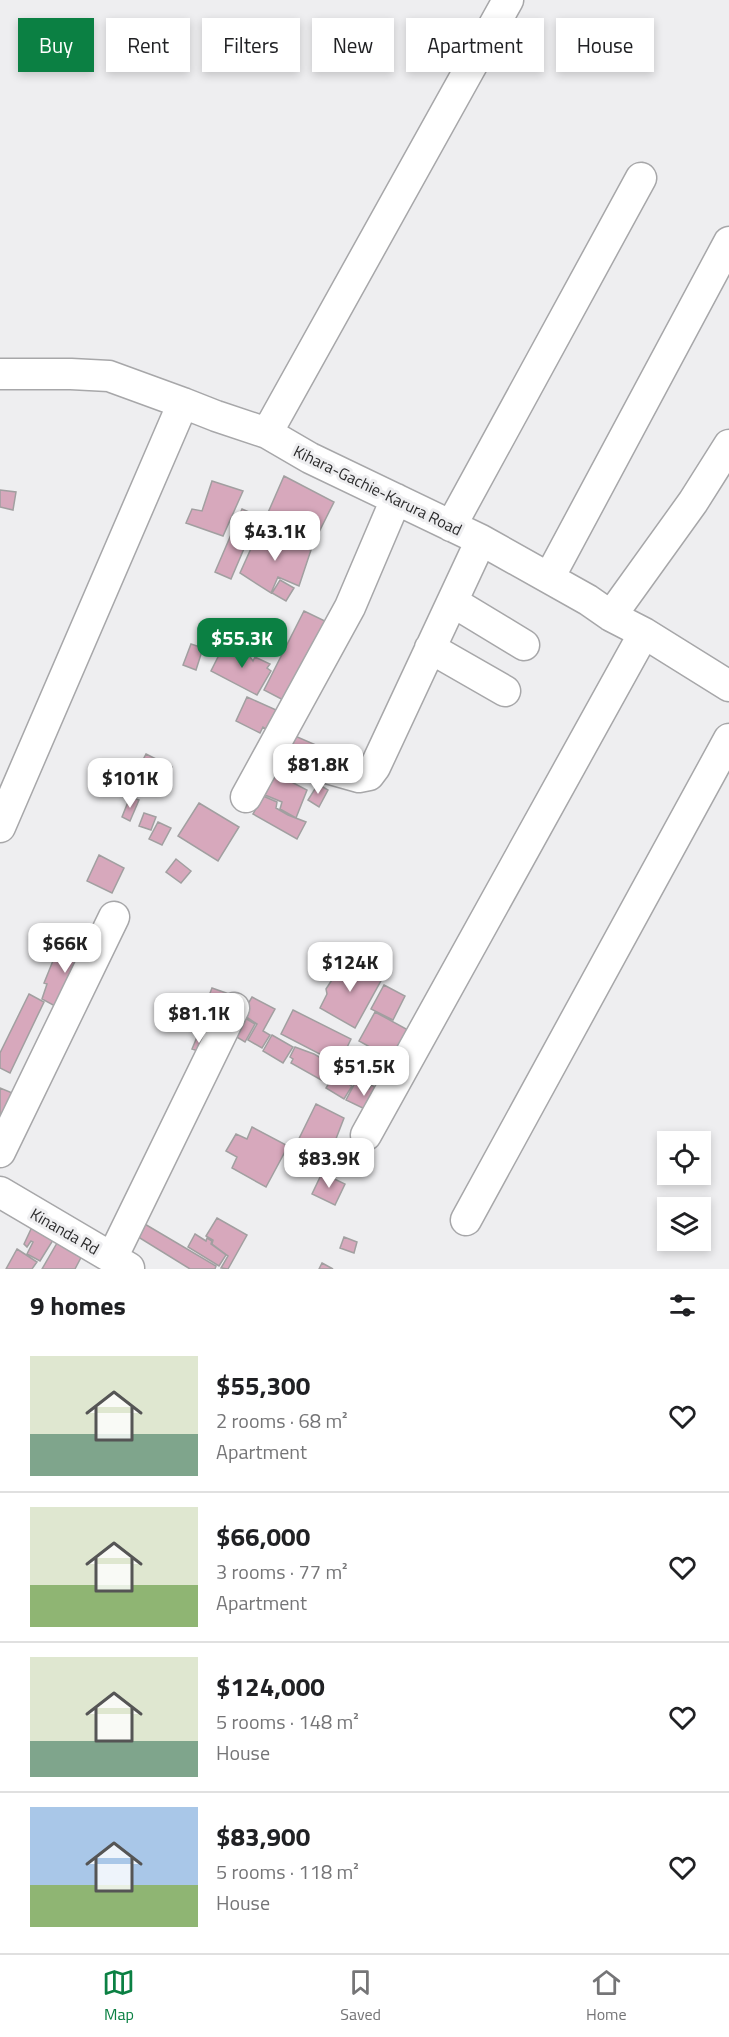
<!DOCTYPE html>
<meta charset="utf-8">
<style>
:root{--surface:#fff;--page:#f6f6f6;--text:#202124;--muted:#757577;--line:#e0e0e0;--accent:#0b8043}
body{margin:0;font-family:"Titillium Web",sans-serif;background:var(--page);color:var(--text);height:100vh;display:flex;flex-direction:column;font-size:22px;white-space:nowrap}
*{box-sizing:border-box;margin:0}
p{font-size:20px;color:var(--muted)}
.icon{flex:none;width:33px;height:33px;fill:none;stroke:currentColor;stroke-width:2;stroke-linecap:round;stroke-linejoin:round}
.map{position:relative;height:1269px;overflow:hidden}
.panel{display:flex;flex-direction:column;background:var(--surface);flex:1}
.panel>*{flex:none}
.hud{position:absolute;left:18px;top:18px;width:693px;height:54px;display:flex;gap:12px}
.buttons{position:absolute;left:657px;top:1131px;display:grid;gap:12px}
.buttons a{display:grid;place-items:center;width:54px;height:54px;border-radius:0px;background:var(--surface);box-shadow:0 3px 9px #0003;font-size:30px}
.price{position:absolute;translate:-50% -51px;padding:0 14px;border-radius:12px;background:#fff;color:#222;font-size:20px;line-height:39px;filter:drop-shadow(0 2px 3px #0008)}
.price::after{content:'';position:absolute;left:50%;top:36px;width:18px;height:14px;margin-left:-9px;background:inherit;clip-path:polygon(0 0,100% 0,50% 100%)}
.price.on{background:var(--accent);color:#fff}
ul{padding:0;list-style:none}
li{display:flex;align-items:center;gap:18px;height:150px;padding:0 30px}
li+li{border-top:2px solid var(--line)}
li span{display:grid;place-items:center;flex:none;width:168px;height:120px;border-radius:0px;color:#555}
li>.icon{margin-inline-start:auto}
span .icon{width:72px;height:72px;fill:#fffc;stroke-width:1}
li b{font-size:26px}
h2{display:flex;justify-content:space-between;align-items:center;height:72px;padding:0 30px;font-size:26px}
.tag{padding:0 21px;border-radius:0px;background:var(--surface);box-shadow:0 3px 9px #0003;font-size:21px;line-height:54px}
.tag.on{background:var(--accent);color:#fff}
.tab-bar{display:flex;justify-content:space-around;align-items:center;height:84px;border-top:2px solid var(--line);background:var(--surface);font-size:16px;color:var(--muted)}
.tab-bar a{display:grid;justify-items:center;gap:3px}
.tab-bar .on{color:var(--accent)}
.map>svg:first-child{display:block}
.building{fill:#d7a8bc;stroke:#a19fa0;stroke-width:1.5}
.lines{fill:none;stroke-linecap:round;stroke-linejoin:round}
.minor-casing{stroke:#a7a7a9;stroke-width:33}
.minor{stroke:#fff;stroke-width:30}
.labels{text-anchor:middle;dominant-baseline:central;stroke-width:6;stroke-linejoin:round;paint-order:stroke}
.street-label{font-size:16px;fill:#2b2b2c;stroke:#eeeef0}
</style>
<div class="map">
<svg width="729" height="1269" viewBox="0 0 729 1269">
<rect width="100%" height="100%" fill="#eeeef0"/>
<path class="building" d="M284,476L334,502L312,546L281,536L285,525L267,515Z
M212,481L243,491L223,536L186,523L192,509L202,511Z
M0,490L16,492L13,510L0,507Z
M242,509L258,516L231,579L215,572Z
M258,533L311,550L299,586L278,577L271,593L240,573Z
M280,580L294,588L286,601L272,593Z
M304,611L327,622L287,702L264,690Z
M225,643L248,654L253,661L255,657L270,664L267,668L271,671L257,695L211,671Z
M191,644L203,648L196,670L183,665Z
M247,697L283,713L273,734L263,727L260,733L236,721Z
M288,733L323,748L306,781L295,776L293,780L273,770Z
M146,754L172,767L162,788L135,775Z
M278,775L307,790L296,818L280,809L282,802L265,795L273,778Z
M318,784L328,790L319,807L308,800Z
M263,796L277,802L276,808L288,815L306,822L297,839L253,814Z
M130,797L139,800L130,821L122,817Z
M199,803L239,827L218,861L178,836Z
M144,813L156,817L151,830L139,826Z
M158,822L171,828L162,845L149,839Z
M99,855L124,868L112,893L87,881Z
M176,859L191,871L181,883L166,872Z
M61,941L74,943L93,952L64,1011L42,999L47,984L44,983Z
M345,960L383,977L355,1028L320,1008L327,994L326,989Z
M384,985L405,996L393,1020L371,1009Z
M212,988L232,995L225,1014L205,1006Z
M29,994L44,1002L10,1073L0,1068V1053Z
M252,997L275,1009L263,1031L270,1035L262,1048L248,1040L257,1024L242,1014Z
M205,1006L223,1017L211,1038L192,1028Z
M293,1010L351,1039L339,1064L281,1034Z
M375,1012L419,1036L402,1065L359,1041Z
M245,1018L255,1024L245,1042L235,1036Z
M272,1035L293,1047L283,1063L263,1051Z
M197,1037L208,1042L198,1051L192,1049Z
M295,1047L314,1054L333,1065L323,1081L291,1063L293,1059L290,1057Z
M356,1057L368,1064L362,1075L350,1068Z
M334,1075L352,1086L344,1099L326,1088Z
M355,1083L369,1089L371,1085L382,1090L371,1112L346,1100Z
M0,1088L22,1097L0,1127Z
M316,1104L344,1118L334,1144L315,1175L292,1166L294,1159L290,1157Z
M252,1127L288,1146L266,1187L232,1168L237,1157L226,1151L236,1134L247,1139Z
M322,1173L345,1184L335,1205L312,1194Z
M217,1218L247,1235L228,1269L221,1268L228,1256L212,1244L213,1240L206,1236Z
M143,1223L216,1266L215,1269H190L135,1235Z
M32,1227L86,1248L75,1269H42L57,1243L53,1240L40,1261L27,1254L33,1242L31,1241L27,1247L24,1244Z
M195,1234L206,1241L207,1238L212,1241L211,1244L226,1255L219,1266L188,1247Z
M344,1237L357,1242L354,1253L340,1248Z
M17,1249L37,1262L32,1269H6Z
M322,1263L333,1269H319Z"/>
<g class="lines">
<defs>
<path id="minor" d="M0,374H71L109,376L183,403L216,416L267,433L310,458L481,540L588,600L611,616L644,633L729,686
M267,433L508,0
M451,526L641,178
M549,578L729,242
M453,602L524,645
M611,616L693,502L729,445
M430,648L505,691
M327,768L359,777L369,775L375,767L481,540
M246,797L350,607L396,499
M0,827L183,403
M366,1135L644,633
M0,1152L114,917
M0,1192L129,1268
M466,1220L729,739
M112,1258L234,1008"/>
</defs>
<use href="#minor" class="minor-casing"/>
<use href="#minor" class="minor"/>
</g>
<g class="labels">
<g class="street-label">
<text transform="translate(378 490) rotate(26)">Kihara-Gachie-Karura Road</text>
<text transform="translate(65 1231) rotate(30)">Kinanda Rd</text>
</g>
</g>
</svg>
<div class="buttons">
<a><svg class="icon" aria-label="locate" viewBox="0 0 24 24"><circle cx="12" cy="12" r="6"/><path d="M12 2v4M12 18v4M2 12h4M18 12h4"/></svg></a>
<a><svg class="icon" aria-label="layers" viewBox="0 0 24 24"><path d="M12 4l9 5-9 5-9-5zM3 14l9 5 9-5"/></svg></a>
</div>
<b class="price" style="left:275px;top:562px">$43.1K</b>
<b class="price on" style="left:242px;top:669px">$55.3K</b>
<b class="price" style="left:318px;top:795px">$81.8K</b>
<b class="price" style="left:130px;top:809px">$101K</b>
<b class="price" style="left:65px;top:974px">$66K</b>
<b class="price" style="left:350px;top:993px">$124K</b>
<b class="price" style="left:199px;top:1044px">$81.1K</b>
<b class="price" style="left:364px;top:1097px">$51.5K</b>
<b class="price" style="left:329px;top:1189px">$83.9K</b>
<div class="hud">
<a class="tag on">Buy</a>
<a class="tag">Rent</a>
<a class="tag">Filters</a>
<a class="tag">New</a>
<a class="tag">Apartment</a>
<a class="tag">House</a>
</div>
</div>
<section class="panel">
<h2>9 homes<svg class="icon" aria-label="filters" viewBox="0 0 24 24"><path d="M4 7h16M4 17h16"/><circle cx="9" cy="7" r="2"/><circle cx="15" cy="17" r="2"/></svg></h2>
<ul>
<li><span style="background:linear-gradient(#dfe7d0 65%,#7fa58c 0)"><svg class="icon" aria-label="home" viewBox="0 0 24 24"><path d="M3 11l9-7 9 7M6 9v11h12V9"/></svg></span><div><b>$55,300</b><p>2 rooms · 68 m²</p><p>Apartment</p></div><svg class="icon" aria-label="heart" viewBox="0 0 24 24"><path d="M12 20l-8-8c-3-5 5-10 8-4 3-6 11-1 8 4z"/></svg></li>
<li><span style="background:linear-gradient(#dfe7d0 65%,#8fb573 0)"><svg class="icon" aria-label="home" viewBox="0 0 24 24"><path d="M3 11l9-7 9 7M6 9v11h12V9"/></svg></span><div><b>$66,000</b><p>3 rooms · 77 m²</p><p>Apartment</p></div><svg class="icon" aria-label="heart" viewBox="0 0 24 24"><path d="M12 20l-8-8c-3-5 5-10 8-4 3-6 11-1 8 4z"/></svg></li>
<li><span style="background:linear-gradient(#dfe7d0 70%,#7fa58c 0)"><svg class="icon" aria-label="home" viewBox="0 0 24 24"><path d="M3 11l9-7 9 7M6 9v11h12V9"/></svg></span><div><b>$124,000</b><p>5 rooms · 148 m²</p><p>House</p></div><svg class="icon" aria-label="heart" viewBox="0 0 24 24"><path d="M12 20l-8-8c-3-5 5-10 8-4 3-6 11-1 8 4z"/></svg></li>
<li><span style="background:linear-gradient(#a9c7e8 65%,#8fb573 0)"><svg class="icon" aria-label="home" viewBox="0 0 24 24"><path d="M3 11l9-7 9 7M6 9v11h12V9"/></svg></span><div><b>$83,900</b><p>5 rooms · 118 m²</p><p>House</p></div><svg class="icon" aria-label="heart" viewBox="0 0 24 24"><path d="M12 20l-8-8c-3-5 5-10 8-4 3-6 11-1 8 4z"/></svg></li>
</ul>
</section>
<nav class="tab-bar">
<a class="on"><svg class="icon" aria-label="map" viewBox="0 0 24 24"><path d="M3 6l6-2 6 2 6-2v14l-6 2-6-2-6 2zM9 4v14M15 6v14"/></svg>Map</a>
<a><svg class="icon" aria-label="saved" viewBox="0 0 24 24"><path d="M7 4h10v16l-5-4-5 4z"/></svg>Saved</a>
<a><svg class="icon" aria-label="home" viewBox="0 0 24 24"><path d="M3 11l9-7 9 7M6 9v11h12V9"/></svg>Home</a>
</nav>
